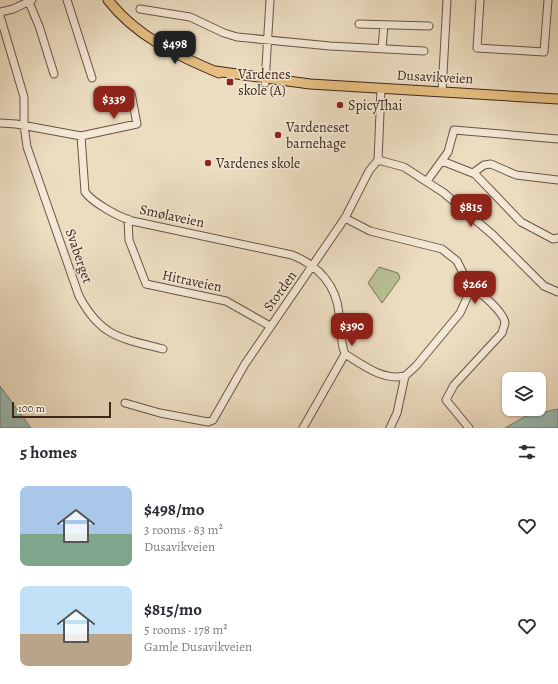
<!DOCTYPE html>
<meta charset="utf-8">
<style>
:root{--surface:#fff;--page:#f2f2f3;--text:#2b2b33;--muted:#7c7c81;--accent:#8f2418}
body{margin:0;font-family:Alegreya,serif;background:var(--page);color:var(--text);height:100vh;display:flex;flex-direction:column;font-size:15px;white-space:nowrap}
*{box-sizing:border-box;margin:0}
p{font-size:13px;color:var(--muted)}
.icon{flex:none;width:22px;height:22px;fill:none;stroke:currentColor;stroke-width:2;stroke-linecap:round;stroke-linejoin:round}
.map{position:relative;height:428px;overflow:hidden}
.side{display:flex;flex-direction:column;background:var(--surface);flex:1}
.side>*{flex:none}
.fabs{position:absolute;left:502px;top:372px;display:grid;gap:8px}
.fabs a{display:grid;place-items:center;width:44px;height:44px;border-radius:8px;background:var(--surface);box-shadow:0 1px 3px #0004;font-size:20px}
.scale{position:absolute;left:12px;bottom:10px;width:99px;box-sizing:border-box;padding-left:4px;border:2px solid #3e261b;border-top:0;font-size:11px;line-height:14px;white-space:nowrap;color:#3e261b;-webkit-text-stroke:3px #f3e8d6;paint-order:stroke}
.price{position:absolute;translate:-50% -34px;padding:0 9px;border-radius:8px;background:var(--accent);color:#fff;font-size:13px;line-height:26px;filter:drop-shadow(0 1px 2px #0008)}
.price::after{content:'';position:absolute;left:50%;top:24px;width:12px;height:9px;margin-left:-6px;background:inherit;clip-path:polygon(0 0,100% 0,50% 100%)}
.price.active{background:#222;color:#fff}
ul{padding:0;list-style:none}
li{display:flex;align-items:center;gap:12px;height:100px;padding:0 20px}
li span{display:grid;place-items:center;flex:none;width:112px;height:80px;border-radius:8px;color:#555}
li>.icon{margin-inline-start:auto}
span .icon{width:48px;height:48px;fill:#fffc;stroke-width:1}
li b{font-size:17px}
h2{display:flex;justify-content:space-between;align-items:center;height:48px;padding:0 20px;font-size:17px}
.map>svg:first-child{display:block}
.green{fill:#b8c092;stroke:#7b7356}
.water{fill:#99bbb4;stroke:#757f77}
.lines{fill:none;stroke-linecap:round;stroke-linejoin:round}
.minor-casing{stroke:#6a5444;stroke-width:9}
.major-casing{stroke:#3e261b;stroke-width:11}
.minor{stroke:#f3e8d6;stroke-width:7}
.major{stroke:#e6be80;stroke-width:9}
.poi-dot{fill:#8f2418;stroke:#f3e8d6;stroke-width:1.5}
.labels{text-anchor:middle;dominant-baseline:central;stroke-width:3;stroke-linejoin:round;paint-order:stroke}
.poi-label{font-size:14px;fill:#3e261b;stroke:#f3e8d6;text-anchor:start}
.street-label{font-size:14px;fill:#3e261b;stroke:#f3e8d6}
</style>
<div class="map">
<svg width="558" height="428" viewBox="0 0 558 428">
<rect width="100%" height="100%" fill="#ecdcc0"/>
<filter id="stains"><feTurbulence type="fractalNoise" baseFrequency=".005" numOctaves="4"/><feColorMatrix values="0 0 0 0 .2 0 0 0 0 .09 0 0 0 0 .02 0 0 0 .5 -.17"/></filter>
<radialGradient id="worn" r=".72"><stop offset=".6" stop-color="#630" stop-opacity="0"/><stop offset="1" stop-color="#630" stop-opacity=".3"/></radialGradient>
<path class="green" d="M379,267L398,273L400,278L382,303L368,283Z"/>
<path class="water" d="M0,386L31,428H0Z
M558,409V428H505L526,416Z"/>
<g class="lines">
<defs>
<path id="minor" d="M28,0L39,26L54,74
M67,0L92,78
M480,0L477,48L544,52L548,0
M140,9L190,17L224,33L237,37L330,46L424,51
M0,12L13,9L32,0
M0,16L24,97V125L27,147L79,296C101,337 120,338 163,349
M359,24L429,26
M382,48L384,25
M265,83L270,0
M442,92L447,0
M0,123L16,124L81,136L137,124L131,93
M81,136L85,192C93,203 119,217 132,221L292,255C318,265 337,286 339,314C341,328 340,342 345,354L303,428
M378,160L404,167L444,193L493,235L544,286L558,292
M442,161L475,174L521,222L553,239L558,238
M473,173L484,165L491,164L516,175L558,180
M427,181L448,152L454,130L558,139
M128,219L129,240L146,284L226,301L270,326
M345,354C363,365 383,381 405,376L416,366L460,313L471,289L457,261L442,249L370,231L345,218
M125,403L160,413L208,422L213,420L245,364L345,218L369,171L378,160L381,89
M390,428L397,413L405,376
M469,428L446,400L454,385L502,333L505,323C504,313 480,290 471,289"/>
<path id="major" d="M108,0C136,36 178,56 219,73
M215,71L310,84L558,99"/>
</defs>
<use href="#minor" class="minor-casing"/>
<use href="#major" class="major-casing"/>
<use href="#minor" class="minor"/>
<use href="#major" class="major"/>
</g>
<g class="poi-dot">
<rect x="226" y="78" width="8" height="8" rx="2"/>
<circle cx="340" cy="105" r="4"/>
<circle cx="278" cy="135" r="4"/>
<circle cx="208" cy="163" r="4"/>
</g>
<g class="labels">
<g class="poi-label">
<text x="238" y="74">Vardenes<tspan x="238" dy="16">skole (A)</tspan></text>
<text x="348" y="105">SpicyThai</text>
<text x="286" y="127">Vardeneset<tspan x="286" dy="16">barnehage</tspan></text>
<text x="216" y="163">Vardenes skole</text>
</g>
<g class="street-label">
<text transform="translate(435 77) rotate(3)">Dusavikveien</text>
<text transform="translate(172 216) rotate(12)">Smølaveien</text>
<text transform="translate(79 256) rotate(71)">Svaberget</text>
<text transform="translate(192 281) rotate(12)">Hitraveien</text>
<text transform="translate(280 291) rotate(-54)">Storden</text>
</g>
</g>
<rect width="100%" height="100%" filter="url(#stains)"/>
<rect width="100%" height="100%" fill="url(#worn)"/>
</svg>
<div class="fabs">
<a><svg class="icon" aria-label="layers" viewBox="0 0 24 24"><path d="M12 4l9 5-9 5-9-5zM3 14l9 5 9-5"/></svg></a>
</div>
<div class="scale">100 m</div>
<b class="price active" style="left:175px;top:65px">$498</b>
<b class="price" style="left:114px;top:120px">$339</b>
<b class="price" style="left:471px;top:228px">$815</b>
<b class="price" style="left:475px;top:305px">$266</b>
<b class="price" style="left:352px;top:347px">$390</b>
</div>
<section class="side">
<h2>5 homes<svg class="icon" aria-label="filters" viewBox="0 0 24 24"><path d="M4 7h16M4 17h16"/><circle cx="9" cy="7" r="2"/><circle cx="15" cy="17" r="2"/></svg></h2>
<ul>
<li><span style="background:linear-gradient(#a9c7e8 60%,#7fa58c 0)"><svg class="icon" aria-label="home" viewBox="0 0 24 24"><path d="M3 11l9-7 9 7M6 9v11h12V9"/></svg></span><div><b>$498/mo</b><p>3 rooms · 83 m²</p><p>Dusavikveien</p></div><svg class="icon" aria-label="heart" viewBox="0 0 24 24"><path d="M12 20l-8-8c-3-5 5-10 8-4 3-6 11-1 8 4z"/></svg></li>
<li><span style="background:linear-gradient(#bfe0f5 60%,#b9a48a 0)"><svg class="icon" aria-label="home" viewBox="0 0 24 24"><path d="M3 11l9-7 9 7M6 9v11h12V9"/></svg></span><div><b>$815/mo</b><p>5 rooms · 178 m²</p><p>Gamle Dusavikveien</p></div><svg class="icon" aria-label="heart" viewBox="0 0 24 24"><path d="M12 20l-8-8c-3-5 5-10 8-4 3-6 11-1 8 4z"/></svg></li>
</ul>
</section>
